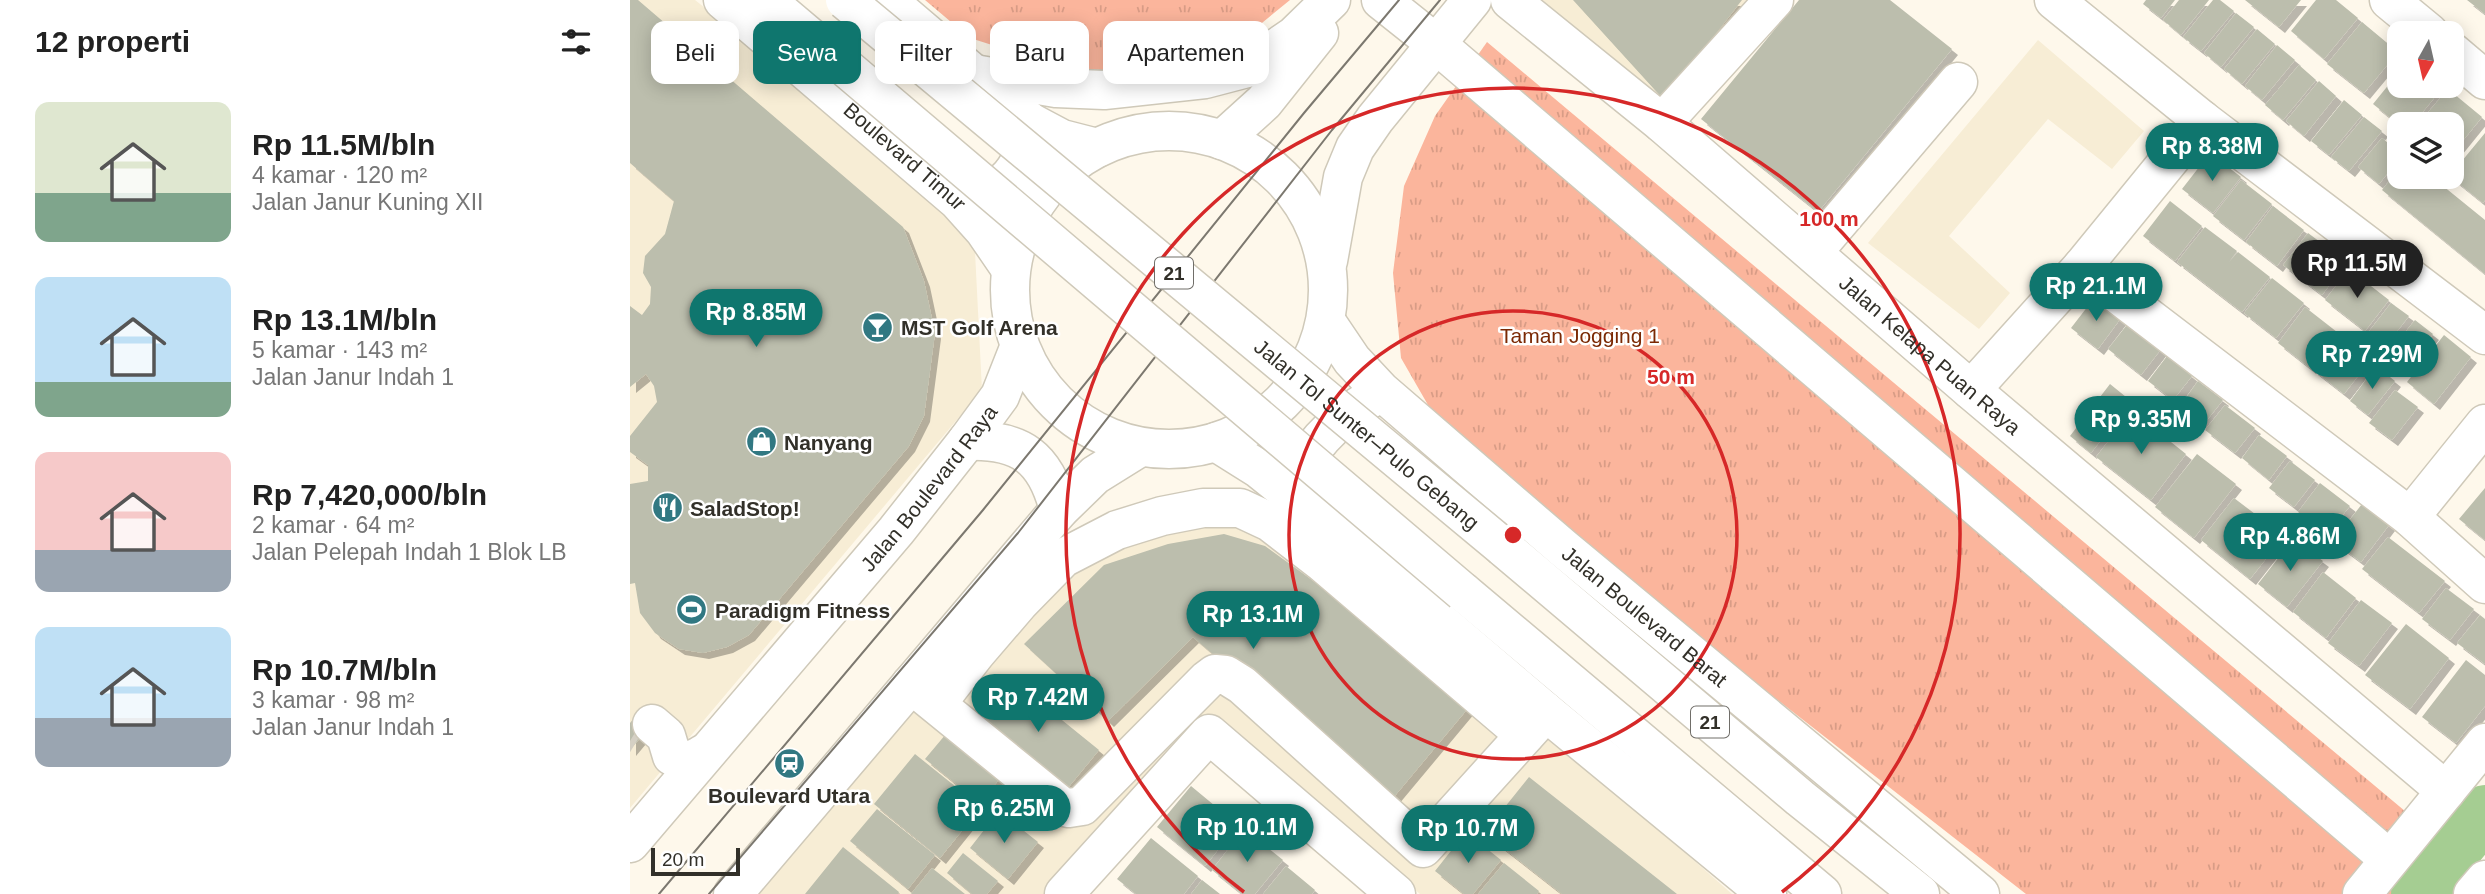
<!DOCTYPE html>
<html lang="id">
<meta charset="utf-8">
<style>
:root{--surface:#fff;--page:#f6f6f6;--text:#222;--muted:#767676;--accent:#0f766e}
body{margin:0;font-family:Helvetica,sans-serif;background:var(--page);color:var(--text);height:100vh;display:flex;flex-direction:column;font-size:26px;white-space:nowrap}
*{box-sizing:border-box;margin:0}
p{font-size:23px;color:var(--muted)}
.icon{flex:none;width:38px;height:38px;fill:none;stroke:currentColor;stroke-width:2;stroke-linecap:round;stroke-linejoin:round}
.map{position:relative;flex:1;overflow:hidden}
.details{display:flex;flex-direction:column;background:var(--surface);width:630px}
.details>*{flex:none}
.hud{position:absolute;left:21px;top:21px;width:665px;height:63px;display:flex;gap:14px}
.needle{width:46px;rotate:188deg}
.fabs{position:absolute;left:1757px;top:21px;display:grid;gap:14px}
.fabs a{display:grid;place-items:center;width:77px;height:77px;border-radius:14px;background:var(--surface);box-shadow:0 4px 18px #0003;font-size:35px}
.scale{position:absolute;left:21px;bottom:18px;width:89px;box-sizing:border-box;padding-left:7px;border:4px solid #323029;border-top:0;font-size:19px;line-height:24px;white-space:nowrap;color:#323029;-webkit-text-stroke:5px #fff;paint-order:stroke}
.price{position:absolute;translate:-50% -60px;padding:0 16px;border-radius:24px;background:var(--accent);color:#fff;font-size:23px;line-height:46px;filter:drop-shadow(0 2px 4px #0008)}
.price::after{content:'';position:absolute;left:50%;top:42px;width:21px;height:16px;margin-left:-10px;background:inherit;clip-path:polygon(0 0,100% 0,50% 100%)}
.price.on{background:#222;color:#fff}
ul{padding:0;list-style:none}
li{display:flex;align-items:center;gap:21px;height:175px;padding:0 35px}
li span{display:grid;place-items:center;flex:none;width:196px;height:140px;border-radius:14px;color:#555}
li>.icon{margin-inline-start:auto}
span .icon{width:84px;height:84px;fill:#fffc;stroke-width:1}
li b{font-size:30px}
h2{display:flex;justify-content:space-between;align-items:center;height:84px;padding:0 35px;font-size:30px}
.chip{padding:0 24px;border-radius:14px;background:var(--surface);box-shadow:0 4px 18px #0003;font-size:24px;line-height:63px}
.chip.on{background:var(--accent);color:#fff}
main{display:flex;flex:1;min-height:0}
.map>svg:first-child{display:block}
.built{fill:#f7edd5}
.park{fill:url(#park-tufts)}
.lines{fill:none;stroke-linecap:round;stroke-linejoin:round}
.river{stroke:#a5cd92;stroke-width:54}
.building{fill:#bcbead;filter:url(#shadow)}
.minor-tunnel{stroke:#d5d0c4;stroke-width:38;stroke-dasharray:38 19;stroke-linecap:butt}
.minor-casing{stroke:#cfc9b9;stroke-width:41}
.major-casing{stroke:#cfc9b9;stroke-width:41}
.highway-casing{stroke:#cfc9b9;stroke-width:41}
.minor{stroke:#fff;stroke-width:38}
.major{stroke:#fff;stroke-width:38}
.highway{stroke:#fff;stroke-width:38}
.tram{stroke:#7c786f;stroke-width:2}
.highway-bridge-casing{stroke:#cfc9b9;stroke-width:41;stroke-linecap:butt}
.highway-bridge{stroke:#fff;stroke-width:38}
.ring{fill:none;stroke:#d62828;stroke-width:3.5}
.labels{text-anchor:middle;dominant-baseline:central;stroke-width:5;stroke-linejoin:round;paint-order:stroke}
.shield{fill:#fff;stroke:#706e69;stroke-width:2}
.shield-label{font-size:19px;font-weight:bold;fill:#323029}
.street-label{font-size:21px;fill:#323029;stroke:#fff}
.poi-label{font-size:21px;font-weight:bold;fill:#323029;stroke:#fff;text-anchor:start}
.park-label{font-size:21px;fill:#7b2904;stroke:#fff}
.centre{fill:#d62828;stroke:#fff;stroke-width:3.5}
.ring-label{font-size:21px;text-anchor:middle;font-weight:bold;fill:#d62828;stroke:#fff;stroke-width:5;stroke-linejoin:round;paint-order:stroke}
</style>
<main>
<section class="details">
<h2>12 properti<svg class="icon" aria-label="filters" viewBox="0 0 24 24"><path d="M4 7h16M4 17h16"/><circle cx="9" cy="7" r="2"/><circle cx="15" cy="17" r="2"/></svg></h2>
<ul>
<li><span style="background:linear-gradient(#dfe7d0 65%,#7fa58c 0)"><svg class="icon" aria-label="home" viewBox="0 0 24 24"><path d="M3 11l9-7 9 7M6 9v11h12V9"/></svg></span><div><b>Rp 11.5M/bln</b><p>4 kamar · 120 m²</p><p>Jalan Janur Kuning XII</p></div></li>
<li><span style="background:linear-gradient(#bfe0f5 75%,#7fa58c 0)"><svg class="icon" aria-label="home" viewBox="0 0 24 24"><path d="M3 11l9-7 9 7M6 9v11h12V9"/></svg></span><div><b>Rp 13.1M/bln</b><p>5 kamar · 143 m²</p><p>Jalan Janur Indah 1</p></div></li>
<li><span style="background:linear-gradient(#f6c9c9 70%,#9aa5b1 0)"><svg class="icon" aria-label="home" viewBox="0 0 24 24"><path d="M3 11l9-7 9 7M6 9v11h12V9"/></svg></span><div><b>Rp 7,420,000/bln</b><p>2 kamar · 64 m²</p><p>Jalan Pelepah Indah 1 Blok LB</p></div></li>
<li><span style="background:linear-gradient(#bfe0f5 65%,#9aa5b1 0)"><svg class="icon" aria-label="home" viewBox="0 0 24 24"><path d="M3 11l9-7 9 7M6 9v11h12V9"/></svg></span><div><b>Rp 10.7M/bln</b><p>3 kamar · 98 m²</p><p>Jalan Janur Indah 1</p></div></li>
</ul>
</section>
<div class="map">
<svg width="1855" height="894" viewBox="0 0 1855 894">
<defs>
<pattern id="park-tufts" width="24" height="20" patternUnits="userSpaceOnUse" patternTransform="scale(1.75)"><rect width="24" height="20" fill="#fbb59c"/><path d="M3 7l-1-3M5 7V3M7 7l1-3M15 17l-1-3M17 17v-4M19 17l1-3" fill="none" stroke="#d89c86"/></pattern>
<filter id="shadow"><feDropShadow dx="6" dy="6" stdDeviation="0" flood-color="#0004"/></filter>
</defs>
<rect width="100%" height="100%" fill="#fef8eb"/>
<path class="built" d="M0,0H65L137,57L344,232L352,390L0,808Z
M911,0H1130L1034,100Z
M1408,40L1514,131L1482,169L1418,119L1319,236L1380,293L1349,329L1238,243Z
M610,519L720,557L1102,894H790L583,714L432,894H116L342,623L507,522Z"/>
<path class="park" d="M295,0H660L600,49L503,73L428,66L340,38Z
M857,42L1831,858L1799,894H1396L821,445L771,358L763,273L774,186L805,116Z"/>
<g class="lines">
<path class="river" d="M1788,894L1855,812"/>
</g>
<path class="building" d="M0,0H8L273,227L294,281L305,333L294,416L279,446L119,635L97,647L73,653L49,649L25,633L10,613L5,583L0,584V484L18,481V465L0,452V436L27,402L24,386L16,374L0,387V306L12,315L20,304L21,287L13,273L15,256L35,234L44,201L0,163Z
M943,0H1112L1034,100Z
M1169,0H1260L1322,49L1188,212L1071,119Z
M1516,0H1545L1531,18L1513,4Z
M1549,0H1579L1551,35L1533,20Z
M1583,0H1590L1604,11L1571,51L1553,37Z
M1615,0H1671L1649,27Z
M1686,0H1706L1728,18L1694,59L1661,31Z
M1837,0H1855V14Z
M1606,13L1624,27L1591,67L1574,53Z
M1732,22L1768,52L1734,93L1697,64Z
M1627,29L1645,44L1612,84L1594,69Z
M1647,45L1665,60L1632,100L1615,86Z
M1669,65L1686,80L1653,120L1635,105Z
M1769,72V86L1813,87L1783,124H1768L1743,104Z
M1689,81L1706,96L1674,136L1656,121Z
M1818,89L1852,117L1822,154V124H1788Z
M1714,100L1732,115L1699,155L1681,141Z
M1734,117L1752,131L1719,171L1701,157Z
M1855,133V200L1853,203L1822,178V173Z
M1752,138L1769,152V159L1749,184L1728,167Z
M1580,153L1611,177L1583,213L1552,189Z
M1769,169V177H1802L1855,220V274L1752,190Z
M1611,180L1642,204L1614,240L1583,216Z
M1540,201L1572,226L1545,261L1513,236Z
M1643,206L1674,230L1647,266L1616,242Z
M1575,227L1607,251L1599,262L1608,252L1640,277L1612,312L1547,262Z
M1678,233L1717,262L1692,295L1653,265Z
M1719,269L1759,300L1735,331L1695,300Z
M1642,278L1674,303L1646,338L1614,313Z
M1465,297L1491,318L1468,349L1441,328Z
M1761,303L1779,316L1754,348L1737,334Z
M1675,307L1707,332L1680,368L1648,343Z
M1785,320L1803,334L1779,363L1761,350Z
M1499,322L1532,348L1511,375L1478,349Z
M1710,334L1742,358L1714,394L1682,369Z
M1814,335L1841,357L1804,404L1777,382Z
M1537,356L1562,376L1543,400L1518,381Z
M1746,366L1765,381L1738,415L1720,401Z
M1568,381L1593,400L1573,425L1549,407Z
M1480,384L1501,401L1461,453L1440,436Z
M1765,390L1788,407L1762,440L1739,423Z
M1595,405L1625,428L1605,453L1575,430Z
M1502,411L1556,454L1521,500L1466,457Z
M1629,435L1657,456L1639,480L1612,458Z
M1567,454L1606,484L1564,538L1525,507Z
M1660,461L1685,480L1664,507L1639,488Z
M1690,483L1720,506L1697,534L1668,512Z
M1855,488V540L1829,519Z
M1604,498L1654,536L1620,579L1571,540Z
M1732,504L1759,525L1731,562L1703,541Z
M594,534L635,546L707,598L839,707L758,804L563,637L478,721L394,644L474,565L538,544Z
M1758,537L1815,581L1789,613L1732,569Z
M1663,539L1693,561L1657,607L1628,584Z
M1693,572L1726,598L1696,638L1663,612Z
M1816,588L1844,609L1820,640L1792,619Z
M1731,600L1762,623L1729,666L1698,643Z
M1850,615L1855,619V664L1827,643Z
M1776,624L1819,658L1780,709L1735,675Z
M1836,660L1855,675V706L1826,743L1792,717Z
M380,678L469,750L437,789L348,718Z
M13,708L26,719L0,750V723Z
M321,728L375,772L350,803L295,759Z
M285,754L351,807L310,858L244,804Z
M899,777L1047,894H932L854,833Z
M561,786L608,825L575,866L527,827Z
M247,809L305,855L278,889L220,841Z
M369,811L408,842L378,879L340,848Z
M614,829L653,860L625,894H612L582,870Z
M836,832L871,860L843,894H834L805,871Z
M521,838L568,876L554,894H506L487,879Z
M213,847L269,892L268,894H175Z
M333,853L368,881L357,894H342L317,873Z
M874,863L909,891L907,894H848Z
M656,866L685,890L682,894H633Z
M302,868L335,894H281Z
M572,880L590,894H561Z"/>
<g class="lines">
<path class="minor-tunnel" d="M0,741L5,744"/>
<defs>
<g id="minor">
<path id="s1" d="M880,0L1032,123L1341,390L1816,791"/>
<path d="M1424,0L1572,120L1855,335"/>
<path d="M1759,0L1799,33"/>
<path d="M805,43L1759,859"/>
<path d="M1822,52L1855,80"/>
<path d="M1032,123L1144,0"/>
<path d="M1183,252L1328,82"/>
<path d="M1452,267L1780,517L1855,584"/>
<path d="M1341,390L1452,267L1572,120"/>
<path d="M1780,517L1855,424"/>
<path d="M285,680L311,698L346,653L389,603L433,558L487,530L532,516L573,508H610L640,522L693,563L895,735"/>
<path d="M281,684L431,806L439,808L452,806L577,680L585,674L596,675L612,685L793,848L916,712"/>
<path d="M22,724L36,736L42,756C53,763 62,761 73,754"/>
<path d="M434,894L579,734L766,894"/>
<path d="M1732,894L1855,743"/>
<path d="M1843,894L1855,880"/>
</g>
<g id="major">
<path id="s2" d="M93,0L328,201L354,230L380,268"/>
<path d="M257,0L400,122L432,139L467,148"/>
<path d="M751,0L805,43"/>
<path d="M344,74L426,88L474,90L575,79L617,68L664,36L701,0"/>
<circle cx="539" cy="290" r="159"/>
<path d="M592,140L634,102L689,33"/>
<path d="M329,200C376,192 395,169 400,122"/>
<path d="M698,261L713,177L725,148L745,119L842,0"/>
<path id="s3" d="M697,323L722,360L751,391L933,548L1350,894"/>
<path d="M337,441C391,439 416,458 429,510"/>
<path d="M586,442L629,469L659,493L916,712L1137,894"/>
<path d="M661,488C677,447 706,419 743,397"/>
<path id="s4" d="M0,843L266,531L337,441L370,396L389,348"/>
<path d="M103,894L429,510L465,475L510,447"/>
</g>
<path id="highway" d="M136,0L182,39
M873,547L1170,798L1290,894
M833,592L1192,894"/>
</defs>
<use href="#minor" class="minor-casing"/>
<use href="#major" class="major-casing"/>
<use href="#highway" class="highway-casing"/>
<use href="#minor" class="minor"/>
<use href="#major" class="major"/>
<use href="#highway" class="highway"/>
<path class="tram" d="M29,894L353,510L674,113L769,0
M79,894L388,533L702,130L810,0"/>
<defs>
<g id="highway-bridge">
<path id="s5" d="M215,0L873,547"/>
<path d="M182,39L833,592"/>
</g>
</defs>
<use href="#highway-bridge" class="highway-bridge-casing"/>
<use href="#highway-bridge" class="highway-bridge"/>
</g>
<g class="ring">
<circle cx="883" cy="535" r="224"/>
<path d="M614 892A447 447 0 1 1 1152 892"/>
</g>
<defs>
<symbol id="bar-disc" viewBox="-11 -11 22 22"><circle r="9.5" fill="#317882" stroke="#fff"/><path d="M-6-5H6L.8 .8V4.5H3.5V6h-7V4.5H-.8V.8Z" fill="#fff"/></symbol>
<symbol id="shop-disc" viewBox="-11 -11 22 22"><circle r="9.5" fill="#317882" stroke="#fff"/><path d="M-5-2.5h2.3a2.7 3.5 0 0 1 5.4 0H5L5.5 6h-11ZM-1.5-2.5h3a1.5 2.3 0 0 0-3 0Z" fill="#fff"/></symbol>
<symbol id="restaurant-disc" viewBox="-11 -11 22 22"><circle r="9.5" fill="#317882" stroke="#fff"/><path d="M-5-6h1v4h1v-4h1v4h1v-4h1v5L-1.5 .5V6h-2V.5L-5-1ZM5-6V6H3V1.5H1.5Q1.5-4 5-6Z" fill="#fff"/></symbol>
<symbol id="stadium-disc" viewBox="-11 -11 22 22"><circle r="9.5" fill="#317882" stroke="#fff"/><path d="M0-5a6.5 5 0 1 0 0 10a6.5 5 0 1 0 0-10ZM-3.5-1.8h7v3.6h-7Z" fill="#fff"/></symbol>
<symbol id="station-disc" viewBox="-11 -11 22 22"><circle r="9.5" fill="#317882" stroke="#fff"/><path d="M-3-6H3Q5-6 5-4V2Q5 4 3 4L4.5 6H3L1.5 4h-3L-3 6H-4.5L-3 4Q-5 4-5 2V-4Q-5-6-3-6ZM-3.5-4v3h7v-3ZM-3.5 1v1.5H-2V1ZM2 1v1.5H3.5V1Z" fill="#fff"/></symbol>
</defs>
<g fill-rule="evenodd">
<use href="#bar-disc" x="230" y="310" width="35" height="35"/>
<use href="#shop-disc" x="114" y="424" width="35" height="35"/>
<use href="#restaurant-disc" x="20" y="490" width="35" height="35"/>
<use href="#stadium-disc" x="44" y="592" width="35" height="35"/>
<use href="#station-disc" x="142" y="746" width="35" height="35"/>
</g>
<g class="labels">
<g class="shield">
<rect x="525" y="257.5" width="38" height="31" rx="5"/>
<rect x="1061" y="706.5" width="38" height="31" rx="5"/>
</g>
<g class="shield-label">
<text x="544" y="273">21</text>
<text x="1080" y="722">21</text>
</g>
<g class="street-label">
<text stroke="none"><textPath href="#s2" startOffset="240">Boulevard Timur</textPath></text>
<text stroke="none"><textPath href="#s1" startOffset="550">Jalan Kelapa Puan Raya</textPath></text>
<text stroke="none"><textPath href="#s5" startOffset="679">Jalan Tol Sunter–Pulo Gebang</textPath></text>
<text stroke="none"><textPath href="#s4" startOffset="464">Jalan Boulevard Raya</textPath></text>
<text stroke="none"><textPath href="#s3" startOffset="434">Jalan Boulevard Barat</textPath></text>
</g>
<g class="poi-label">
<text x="271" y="327">MST Golf Arena</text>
<text x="154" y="442">Nanyang</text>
<text x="60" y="508">SaladStop!</text>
<text x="85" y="610">Paradigm Fitness</text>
<text x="159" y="795" text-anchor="middle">Boulevard Utara</text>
</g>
<g class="park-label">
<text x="950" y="335">Taman Jogging 1</text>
</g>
</g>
<circle cx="883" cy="535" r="10" class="centre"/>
<g class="ring-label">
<text x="1199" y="226">100 m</text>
<text x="1041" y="384">50 m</text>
</g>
</svg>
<div class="fabs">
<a><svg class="needle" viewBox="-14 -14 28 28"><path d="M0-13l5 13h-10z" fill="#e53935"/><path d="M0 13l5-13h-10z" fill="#767676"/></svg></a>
<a><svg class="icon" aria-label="layers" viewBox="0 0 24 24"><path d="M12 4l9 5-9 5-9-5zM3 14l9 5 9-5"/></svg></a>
</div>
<div class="scale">20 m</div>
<b class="price" style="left:1582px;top:183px">Rp 8.38M</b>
<b class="price on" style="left:1727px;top:300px">Rp 11.5M</b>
<b class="price" style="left:1466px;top:323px">Rp 21.1M</b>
<b class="price" style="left:126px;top:349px">Rp 8.85M</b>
<b class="price" style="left:1742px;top:391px">Rp 7.29M</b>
<b class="price" style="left:1511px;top:456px">Rp 9.35M</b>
<b class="price" style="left:1660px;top:573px">Rp 4.86M</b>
<b class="price" style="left:623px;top:651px">Rp 13.1M</b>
<b class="price" style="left:408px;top:734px">Rp 7.42M</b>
<b class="price" style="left:374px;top:845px">Rp 6.25M</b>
<b class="price" style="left:617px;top:864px">Rp 10.1M</b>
<b class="price" style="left:838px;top:865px">Rp 10.7M</b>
<div class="hud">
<a class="chip">Beli</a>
<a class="chip on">Sewa</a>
<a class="chip">Filter</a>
<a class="chip">Baru</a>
<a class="chip">Apartemen</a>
</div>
</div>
</main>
